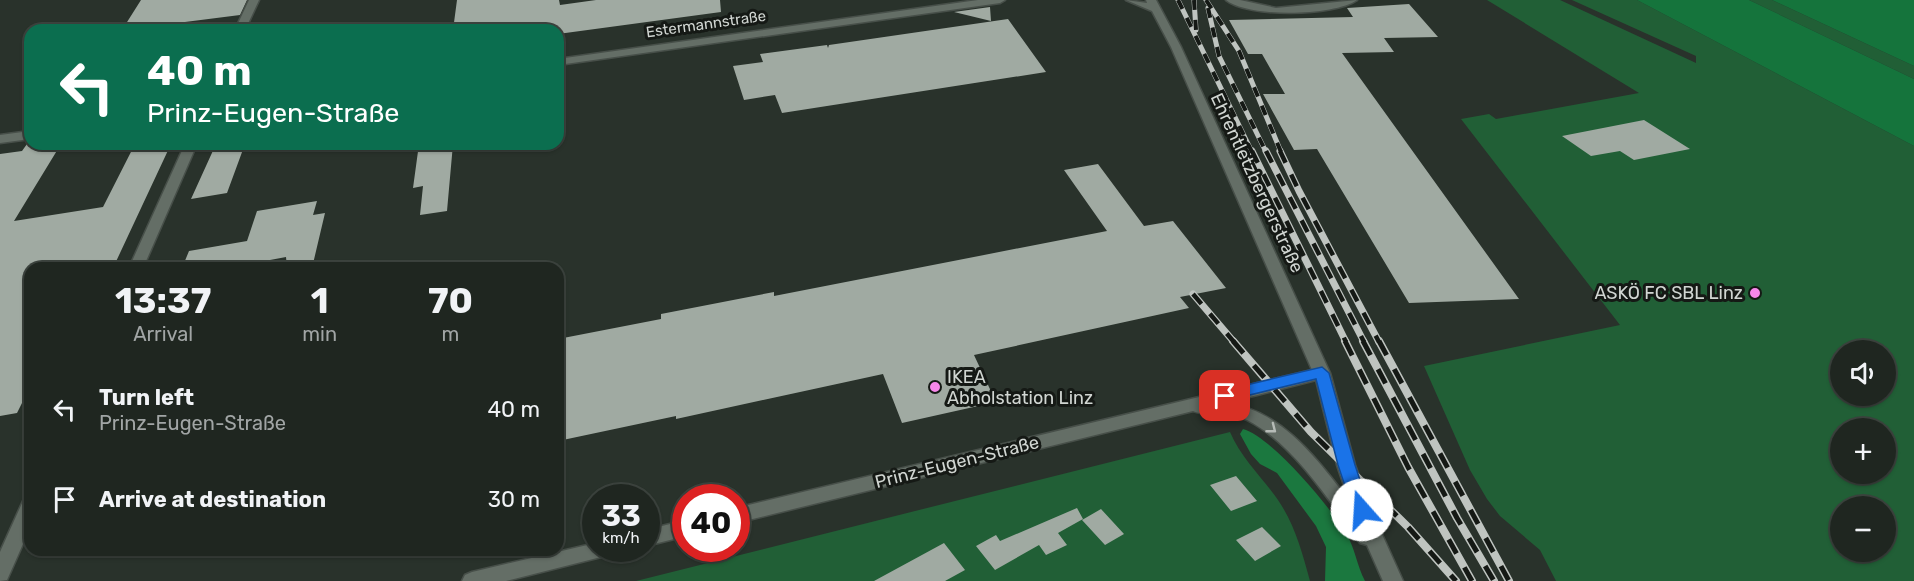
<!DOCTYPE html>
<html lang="en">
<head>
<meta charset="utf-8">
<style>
	body { margin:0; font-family:Rubik,sans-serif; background:#272e29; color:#f1f3f6; height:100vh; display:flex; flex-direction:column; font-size:22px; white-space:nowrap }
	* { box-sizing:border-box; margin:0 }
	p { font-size:20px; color:#a1a5a5 }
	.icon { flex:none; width:33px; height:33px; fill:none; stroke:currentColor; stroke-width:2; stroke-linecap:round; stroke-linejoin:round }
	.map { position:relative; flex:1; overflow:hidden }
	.sheet { position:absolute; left:24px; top:262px; width:540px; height:294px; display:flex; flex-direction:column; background:#1f2620; border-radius:18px; box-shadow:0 2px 4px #0004,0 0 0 2px #3c433e }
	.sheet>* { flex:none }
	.banner { position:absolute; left:24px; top:24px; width:540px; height:126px; border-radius:18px; box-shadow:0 2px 4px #0004,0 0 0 2px #3c433e; background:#0b6e4f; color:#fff; overflow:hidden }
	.controls { position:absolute; left:1830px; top:340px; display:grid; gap:12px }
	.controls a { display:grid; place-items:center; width:66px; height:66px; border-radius:50%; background:#1f2620; box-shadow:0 2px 4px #0004,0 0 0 2px #3c433e; font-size:30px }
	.speed { position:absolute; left:582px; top:484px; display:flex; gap:12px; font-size:30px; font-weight:700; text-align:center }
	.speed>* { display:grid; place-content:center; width:78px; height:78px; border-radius:50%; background:#1f2620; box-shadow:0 2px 4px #0004,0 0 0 2px #3c433e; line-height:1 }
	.speed small { font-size:15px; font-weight:400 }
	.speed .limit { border:9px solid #d22; background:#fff; color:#111 }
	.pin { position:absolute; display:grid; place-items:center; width:51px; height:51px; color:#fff; margin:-26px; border-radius:12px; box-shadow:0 3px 9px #0006 }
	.me { position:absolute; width:66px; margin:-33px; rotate:341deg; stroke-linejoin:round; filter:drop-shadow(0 0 4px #0008) }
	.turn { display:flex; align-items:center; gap:21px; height:126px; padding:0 24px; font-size:27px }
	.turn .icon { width:78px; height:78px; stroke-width:2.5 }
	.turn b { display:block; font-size:42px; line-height:51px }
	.eta { display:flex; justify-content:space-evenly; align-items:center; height:102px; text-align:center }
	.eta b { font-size:36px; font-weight:700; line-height:42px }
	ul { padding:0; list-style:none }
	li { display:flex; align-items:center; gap:18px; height:90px; padding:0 24px }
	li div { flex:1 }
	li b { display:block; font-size:22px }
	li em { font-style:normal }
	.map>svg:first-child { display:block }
</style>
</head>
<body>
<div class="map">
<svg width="1914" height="581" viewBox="0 0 1914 581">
	<rect width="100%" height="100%" fill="#29322b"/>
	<path fill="#215f36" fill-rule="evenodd" d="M1487 0H1560L1696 63V56L1572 0H1637L1914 146V581H1556L1540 550 1500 516 1487 499 1470 470 1424 366 1620 325 1461 119 1489 114 1496 119 1639 93ZM1840 351H1886V396H1840ZM1840 429H1886V474H1840ZM1840 507H1886V552H1840Z
		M1749 0H1772L1914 66V79Z
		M1230 432C1241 458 1262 477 1278 500 1295 525 1302 552 1310 581H636Z"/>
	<path fill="#1b783f" d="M1243 429C1272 437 1330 507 1346 533 1355 548 1357 566 1365 581H1325L1326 547 1316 526 1277 473 1260 464 1251 454 1240 434Z"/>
	<path fill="#15743c" d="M1637 0H1749L1914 79V146Z
		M1772 0H1914V66Z"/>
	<path fill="#a0aaa2" d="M141 0H247L240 15 122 30Z
		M457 0H559L560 5 596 0H720L721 12 558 34V30H453Z
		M1409 4 1438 37 1384 38 1394 52 1342 53 1519 299 1409 303 1317 149 1294 150 1263 94H1285L1262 54H1248L1229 20 1353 17 1347 8Z
		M990 7 991 21 954 12Z
		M1008 19 1046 72 782 113 775 95 744 100 733 66 763 62 760 54 827 45 828 48 829 45Z
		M1644 120 1690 149 1634 160 1620 151 1591 156 1562 136Z
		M27 144H61L14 221 103 207 135 144H171L113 268H30V387L17 413 0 416V154L22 151Z
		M216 144H245L227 193 191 199Z
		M419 144H453L447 211 420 215 423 186 413 188Z
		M1098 164 1144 226 1173 221 1226 288 1180 297 1189 308 974 355 996 402 902 423 883 374 676 419V416L558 441V339L661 319V314L774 292V296L1107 231 1064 170Z
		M317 201 313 215 325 213 312 268H287L286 257 243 265 245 260 182 268 189 251 247 241 257 211Z
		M1236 476 1257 501 1231 511 1210 485Z
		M1077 508 1083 519 1058 533 1067 545 1046 555 1039 545 995 570 976 546 996 535 1000 541Z
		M1101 509 1124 534 1105 545 1082 520Z
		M1262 527 1281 546 1255 561 1236 540Z
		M944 543 965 570 945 581H874Z"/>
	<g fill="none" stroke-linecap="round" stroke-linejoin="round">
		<g stroke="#474f49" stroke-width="3">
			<path id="minor" d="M249 0H259L245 30H235Z
				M978 0H1005L1000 3 558 65V59Z
				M1226 0H1240L1276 8 1357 0C1335 16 1248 18 1226 0Z
				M30 131V139L0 143V135Z
				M185 144H197L143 268H129Z
				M30 499V528L7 580 0 581V552L23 501Z"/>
		</g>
		<g stroke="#474f49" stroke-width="3">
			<path id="tertiary" d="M1126 0 1147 3 1146 0H1156L1181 47 1330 373 1355 465 1371 510 1403 581H1383L1367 545 1360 543C1330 502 1293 443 1247 420 1230 412 1209 418 1193 411L736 523V508L1312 370 1171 47 1152 11ZM1316 380 1337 465 1349 500C1316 458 1281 410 1226 403Z
				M686 520V536L646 546V530Z
				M596 543V549H612L609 555 506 581H462L465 575 472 572Z"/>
		</g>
		<use href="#minor" fill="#646e66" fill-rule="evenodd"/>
		<use href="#tertiary" fill="#646e66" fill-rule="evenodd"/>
		<g stroke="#bfc4c0" stroke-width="5">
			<path id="rail-far2" d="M1178 0 1252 152
				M1194 0 1196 30
				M1206 0 1239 51 1281 152
				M1208 8 1219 56 1266 152"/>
		</g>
		<g stroke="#bfc4c0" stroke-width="7">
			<path id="rail-far1" d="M1252 151 1346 342
				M1266 151 1364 342
				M1280 151 1299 191 1379 342
				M1193 294 1234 342"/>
		</g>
		<g stroke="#bfc4c0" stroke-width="8">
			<path id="rail" d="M1233 341 1311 432 1408 527 1456 581
				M1345 341 1408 467 1472 581
				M1363 341 1457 518 1494 581
				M1379 341 1509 581"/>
		</g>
		<use href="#rail-far2" stroke="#151915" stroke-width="4" stroke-dasharray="10" stroke-linecap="butt"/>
		<use href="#rail-far1" stroke="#151915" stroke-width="4.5" stroke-dasharray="13" stroke-linecap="butt"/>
		<use href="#rail" stroke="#151915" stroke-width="5" stroke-dasharray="16" stroke-linecap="butt"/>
	</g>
	<defs><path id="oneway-chevron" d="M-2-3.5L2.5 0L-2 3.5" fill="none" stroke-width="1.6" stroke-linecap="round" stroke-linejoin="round" transform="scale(1.5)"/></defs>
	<use stroke="#b6bcb7" href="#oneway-chevron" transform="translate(1272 429) rotate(38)"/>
	<path fill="#1a73e8" stroke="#114b97" stroke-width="1.5" d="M1322 367 1329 373 1355 465 1370 510 1368 515 1362 517 1356 515 1353 510 1338 465 1316 379 1225 401 1220 400 1218 396 1220 392 1225 390Z"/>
	<g fill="#f888eb" stroke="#151915" stroke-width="2">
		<circle cx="1755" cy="293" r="6"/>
		<circle cx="935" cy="387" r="6"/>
	</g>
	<g text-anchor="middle" stroke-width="6" stroke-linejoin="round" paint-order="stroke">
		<g font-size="15" fill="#d1d6d2" stroke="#151915">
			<text transform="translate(706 24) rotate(-8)" y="5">Estermannstraße</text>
		</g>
		<g font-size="18" fill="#d1d6d2" stroke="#151915">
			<text transform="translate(1257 183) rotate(65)" y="6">Ehrentletzbergerstraße</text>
			<text transform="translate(957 462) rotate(-14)" y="6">Prinz-Eugen-Straße</text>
		</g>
		<g font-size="18" fill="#d1d6d2" stroke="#151915" text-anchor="end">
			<text x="1743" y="299">ASKÖ FC SBL Linz</text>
			<text x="947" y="383" text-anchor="start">IKEA<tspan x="947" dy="21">Abholstation Linz</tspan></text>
		</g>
	</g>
</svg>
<div class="controls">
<a><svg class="icon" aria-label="sound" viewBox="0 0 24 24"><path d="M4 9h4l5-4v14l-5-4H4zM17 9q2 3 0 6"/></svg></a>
<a>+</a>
<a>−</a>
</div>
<div class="speed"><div>33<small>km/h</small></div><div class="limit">40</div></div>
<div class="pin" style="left:1225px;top:396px;background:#d93025"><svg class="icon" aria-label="arrive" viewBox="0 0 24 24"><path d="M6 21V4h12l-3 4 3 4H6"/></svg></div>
<svg class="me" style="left:1362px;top:510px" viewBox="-20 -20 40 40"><circle r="19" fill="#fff"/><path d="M0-13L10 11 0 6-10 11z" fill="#1a73e8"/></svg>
<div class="banner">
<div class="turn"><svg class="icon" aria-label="left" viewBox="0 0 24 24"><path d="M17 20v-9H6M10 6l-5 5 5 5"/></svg><div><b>40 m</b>Prinz-Eugen-Straße</div></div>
</div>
<section class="sheet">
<div class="eta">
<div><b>13:37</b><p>Arrival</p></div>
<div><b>1</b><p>min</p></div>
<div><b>70</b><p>m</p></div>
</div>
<ul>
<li><svg class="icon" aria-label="left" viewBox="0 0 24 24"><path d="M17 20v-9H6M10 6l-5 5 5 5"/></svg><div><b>Turn left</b><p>Prinz-Eugen-Straße</p></div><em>40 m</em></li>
<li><svg class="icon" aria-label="arrive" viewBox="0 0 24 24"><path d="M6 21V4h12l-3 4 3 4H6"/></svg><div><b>Arrive at destination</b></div><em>30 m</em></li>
</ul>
</section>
</div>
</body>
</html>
